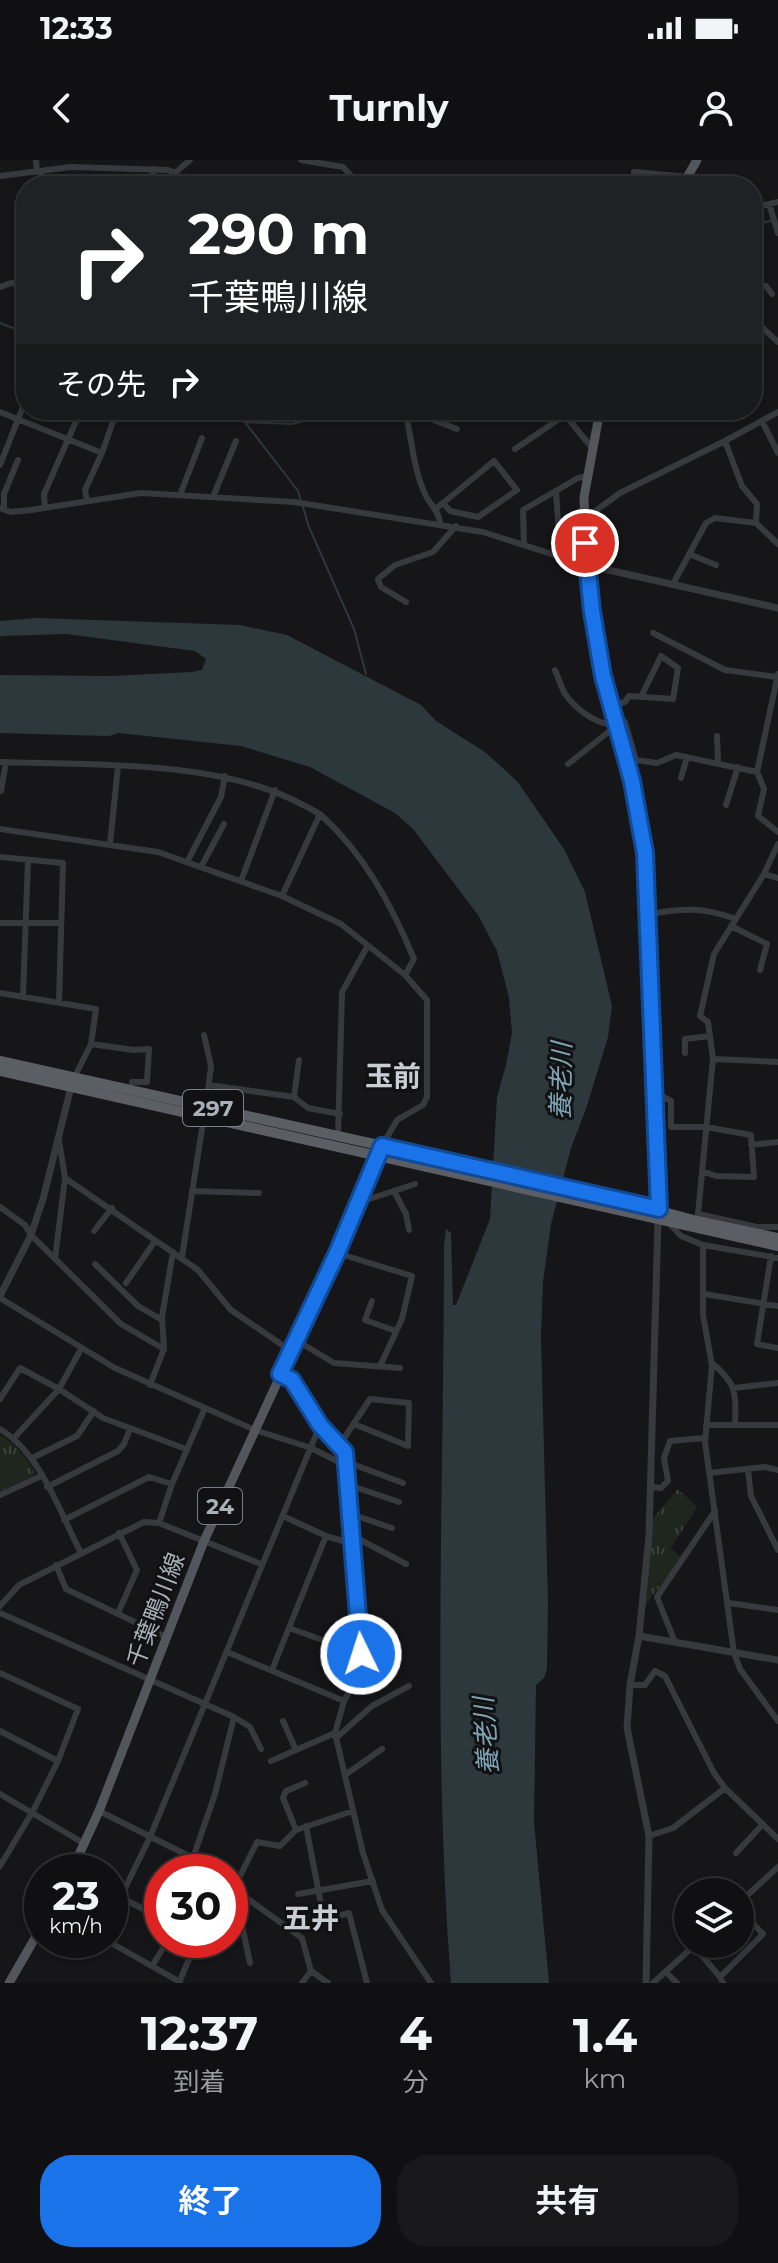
<!DOCTYPE html>
<html lang="ja">
<head>
<meta charset="utf-8">
<style>
	body { margin:0; font-family:Montserrat,"Noto Sans JP",sans-serif; background:#19191b; color:#f1f3f6; height:100vh; display:flex; flex-direction:column; font-size:30px; white-space:nowrap }
	* { box-sizing:border-box; margin:0 }
	p { font-size:26px; color:#9c9d9f }
	.icon { flex:none; width:44px; height:44px; fill:none; stroke:currentColor; stroke-width:2; stroke-linecap:round; stroke-linejoin:round }
	.map { position:relative; height:1823px; overflow:hidden }
	.panel { display:flex; flex-direction:column; background:#101012; flex:1 }
	.panel>* { flex:none }
	.top-card { position:absolute; left:16px; top:16px; width:746px; height:244px; border-radius:32px; box-shadow:0 4px 12px #0003,0 0 0 2px #303032; background:#202124; color:#fff; overflow:hidden }
	.tools { position:absolute; left:674px; top:1718px; display:grid; gap:16px }
	.tools a { display:grid; place-items:center; width:80px; height:80px; border-radius:50%; background:#101012; box-shadow:0 4px 12px #0003,0 0 0 2px #303032; font-size:40px }
	.speed { position:absolute; left:24px; top:1694px; display:flex; gap:16px; font-size:40px; font-weight:700; text-align:center }
	.speed>* { display:grid; place-content:center; width:104px; height:104px; border-radius:50%; background:#101012; box-shadow:0 4px 12px #0003,0 0 0 2px #303032; line-height:1 }
	.speed small { font-size:20px; font-weight:400 }
	.speed .limit { border:12px solid #d22; background:#fff; color:#111 }
	.pin { position:absolute; display:grid; place-items:center; width:68px; height:68px; color:#fff; margin:-34px; border:4px solid #fff; border-radius:50%; box-shadow:0 2px 8px #0007 }
	.me { position:absolute; width:88px; margin:-44px; rotate:356deg; stroke-linejoin:round; filter:drop-shadow(0 0 6px #0008) }
	.turn { display:flex; align-items:center; gap:28px; height:168px; padding:0 40px; font-size:36px }
	.turn .icon { width:104px; height:104px; stroke-width:2.5 }
	.turn b { display:block; font-size:56px; line-height:68px }
	.then { display:flex; align-items:center; height:76px; padding:0 40px; background:#0003; gap:16px; font-size:30px }
	.eta { display:flex; justify-content:space-evenly; align-items:center; height:136px; text-align:center }
	.eta b { font-size:48px; font-weight:700; line-height:56px }
	.cta { display:flex; gap:16px; margin-top:auto; padding:16px 40px }
	.cta a { flex:1; height:92px; border-radius:32px; background:#1a73e8; color:#fff; font-size:32px; font-weight:700; line-height:92px; text-align:center }
	.cta a+a { background:#19191b; color:#f1f3f6 }
	.status { display:flex; justify-content:space-between; align-items:center; height:56px; padding:0 40px; background:#101012; direction:ltr }
	.status svg { height:22px; fill:currentColor }
	header { display:flex; justify-content:space-between; align-items:center; height:104px; padding:0 40px; background:#101012; font-size:36px; font-weight:700 }
	.map>svg:first-child { display:block }
</style>
</head>
<body>
<div class="status"><b>12:33</b><svg viewBox="0 0 49 12"><path d="M0 12V9h3v3zM5 12V6h3v6zM10 12V3h3v9zM15 12V0h3v12zM26 1h20v11H26zM47 4h2v5h-2z"/></svg></div>
<header><svg class="icon" aria-label="back" viewBox="0 0 24 24"><path d="M15 5l-7 7 7 7"/></svg>Turnly<svg class="icon" aria-label="person" viewBox="0 0 24 24"><circle cx="12" cy="8" r="4"/><path d="M4 21q1-7 8-7t8 7"/></svg></header>
<div class="map">
<svg width="778" height="1823" viewBox="0 0 778 1823">
	<defs>
		<pattern id="grass-tufts" width="24" height="20" patternUnits="userSpaceOnUse" patternTransform="scale(2)"><rect width="24" height="20" fill="#1e261e"/><path d="M3 7l-1-3M5 7V3M7 7l1-3M15 17l-1-3M17 17v-4M19 17l1-3" fill="none" stroke="#3c433d"/></pattern>
	</defs>
	<rect width="100%" height="100%" fill="#161618"/>
	<path fill="url(#grass-tufts)" d="M0 1275C15 1285 26 1296 34 1311L33 1316 0 1331Z
		M678 1329 697 1347 671 1388 682 1398 642 1449 650 1362Z"/>
	<path fill="#2c383c" d="M37 458 240 465 287 475 421 545 436 561 485 592 517 621 564 689 585 732 612 846 608 877 586 949 571 988 551 1064 543 1122 541 1176 548 1443 547 1509 544 1518 536 1525 534 1662 549 1823H451C432 1577 444 1331 444 1085L446 1069 451 1073 453 1145H456L490 1059 497 937 506 905 512 873 509 838 497 791 478 755 413 669 395 653 310 607 241 586 118 573 109 576 0 573V515L111 516 192 512 202 510 206 499 195 491 66 474 0 476V461Z"/>
	<g fill="none" stroke-linecap="round" stroke-linejoin="round">
		<path stroke="#2c383c" stroke-width="2" d="M752 64 771 61
			M0 163 26 173
			M216 250 245 262 292 264 348 250
			M245 262 298 331 309 367 354 469 366 514"/>
		<path stroke="#37393d" stroke-width="6" d="M36 0 37 12
			M301 0 343 7 355 20 399 26
			M41 12 44 26
			M634 12 688 17
			M0 16 71 7 168 10 175 13
			M152 26 153 9
			M174 26 175 13 190 0
			M769 44 778 73
			M752 48 778 42
			M752 113 759 125 766 126 772 134
			M0 127 11 123 26 125
			M752 158 778 182
			M405 250C412 278 413 310 426 336 431 346 439 351 440 363
			M561 250 592 288
			M0 252 102 293
			M406 255 431 259 457 269
			M431 259 443 250
			M762 261 778 293
			M725 281 742 326 757 344 756 363 778 384
			M515 289 565 255
			M0 305 26 239
			M556 331 559 375
			M180 335 202 278
			M213 337 236 281
			M87 341 85 330 102 293 117 250
			M0 348 11 352 31 350 141 333 294 342 483 372 586 405
			M45 348 44 334 81 250
			M4 349V334L18 300
			M435 349 443 343 494 301 517 330 478 357 450 351 443 343
			M583 360 620 333 725 281 778 252
			M524 384 523 350 578 318 587 316
			M689 394 716 405
			M673 424 706 363 715 358 756 363
			M406 442 381 427 378 419 395 405 433 392 456 366
			M653 473 725 510 777 517
			M555 510C558 517 561 527 565 534 578 552 604 571 625 562L636 600 657 603 676 595 757 612
			M778 514 757 612 764 629 758 656 778 672
			M610 546 625 542 629 536 673 539 678 508 661 496 641 537
			M717 576 718 602
			M0 602C91 605 220 600 301 644 307 647 316 651 322 656 365 695 392 746 414 799L405 815
			M568 604 616 566
			M681 618 687 597
			M1 631 6 602
			M726 645 738 607
			M0 669 158 692 282 736 341 764 405 815 427 840V937L423 945 397 960 382 986
			M110 684 118 606
			M0 697 63 703 59 842
			M187 702 221 637 225 616
			M201 707 224 664
			M764 714 778 718
			M241 721 275 630
			M282 736 320 654
			M649 754C684 748 702 747 736 759
			M0 763H60
			M731 766 767 784 760 810
			M0 833 96 849 91 884 74 918
			M23 836 28 700
			M204 875 211 906 206 946
			M91 884 134 890 149 889 147 922H132
			M685 893V879L710 876
			M713 899 778 902
			M209 925 294 937 308 948 340 954
			M654 932 671 941V967H706L751 975 754 1017 716 1016 702 1011
			M294 937 299 900
			M338 976 342 832 367 787
			M751 985 778 982
			M65 1018 198 1110 231 1150 291 1191
			M192 1031 259 1033
			M394 1031 406 1054 409 1070
			M357 1043 415 1024
			M0 1047 25 1065 31 1075 121 1164 164 1189
			M698 1054 757 1067H778
			M668 1062 681 1076 703 1085 778 1098
			M697 1064 713 899 708 862 700 856 714 794 764 714 778 684
			M94 1071 112 1048
			M703 1085V1155L712 1205 705 1282 734 1493 740 1509 778 1561
			M337 1093 412 1116 402 1159 380 1206
			M771 1096 757 1184 778 1188
			M182 1097 204 956
			M55 1099 65 1018 59 980
			M95 1104 138 1146 162 1160
			M126 1123 155 1081
			M704 1134 778 1146
			M0 1138 115 1208 255 1270 311 1288 347 1306
			M372 1141 365 1160 396 1171
			M296 1180 334 1203 400 1208
			M711 1202C737 1224 736 1232 735 1265
			M280 1214 292 1220 320 1265 345 1292 361 1494 355 1521 344 1541 335 1573 363 1693 382 1750 431 1823
			M150 1225 164 1189 162 1157 173 1092
			M734 1228 778 1223
			M0 1239 20 1208 59 1229 103 1258 186 1289
			M706 1265H778
			M0 1269C42 1295 59 1351 81 1393
			M14 1278 59 1229 81 1189
			M339 1286 370 1239 409 1243 408 1286 354 1264
			M32 1298 77 1276 94 1251
			M347 1302 403 1323
			M748 1310 751 1336 778 1390
			M709 1313 765 1307 778 1310
			M349 1325 399 1342
			M47 1327 118 1291 124 1284 130 1269
			M651 1327 661 1328 668 1321 664 1298 670 1281 705 1278
			M0 1335 41 1316
			M351 1354 392 1368
			M283 1356 326 1376 353 1384
			M64 1360 149 1317 172 1324
			M159 1363 172 1324 205 1248
			M353 1376 406 1404
			M56 1405 66 1429 166 1477
			M729 1443 778 1450
			M0 1446 19 1425 144 1362 159 1363 261 1404
			M0 1453 234 1557 250 1567 261 1589
			M118 1453 137 1410 119 1373
			M289 1468 361 1494
			M675 1482 657 1437 715 1351
			M227 1492 344 1541
			M272 1510 326 1376
			M0 1513 78 1549 58 1601 33 1651 0 1706
			M630 1525H645L655 1511 665 1516 714 1613 725 1628 778 1679
			M283 1561 296 1590
			M0 1571 58 1601
			M336 1578 372 1546 409 1526
			M271 1601 335 1573
			M345 1615 382 1589
			M0 1634 85 1684
			M99 1651 193 1698 209 1712
			M306 1666 324 1760 349 1753 367 1823
			M296 1670 283 1638 286 1631 305 1623
			M649 1676 673 1668 725 1628
			M736 1693 763 1664
			M193 1698 215 1634 234 1557
			M230 1726 302 1778 311 1811 328 1823
			M298 1734 373 1721
			M120 1737 162 1759
			M740 1742 778 1707
			M110 1759 150 1677 320 1265
			M106 1780 180 1822
			M694 1786 720 1817 723 1823
			M250 1803 234 1728 257 1682 280 1686 296 1670 353 1651
			M152 1806 168 1780
			M666 1812 677 1823
			M720 1817 763 1774 740 1750
			M179 1823 197 1780
			M302 1823 311 1811
			M653 1823 696 1784"/>
		<path stroke="#37393d" stroke-width="7" d="M586 405 778 448
			M0 1136 31 1075 43 1039 72 923
			M639 1476 778 1500
			M646 1823 649 1676 627 1568 630 1525 639 1476 649 1376 658 1060"/>
		<path stroke="#53565c" stroke-width="9" d="M682 26 697 0
			M600 250 584 337 586 405 603 516 632 621 645 693 649 754V835L653 885 658 1058
			M71 1712 99 1651 204 1381 337 1093 362 1027 381 989
			M9 1823 42 1766"/>
		<path stroke="#5b5f65" stroke-width="10" d="M0 901 586 1031 697 1061 778 1078
			M0 911 778 1086"/>
	</g>
	<g fill="none" stroke-linecap="round" stroke-linejoin="round">
		<g stroke="#114b97" stroke-width="20">
			<path id="route" d="M361 1494 345 1292 320 1265 292 1220 280 1214 337 1093 382 986 659 1049 645 693 632 621 603 516 592 451 585 383"/>
		</g>
		<use href="#route" stroke="#1a73e8" stroke-width="14"/>
	</g>
	<g text-anchor="middle" stroke-width="6" stroke-linejoin="round" paint-order="stroke">
		<g fill="#111113" stroke="#7b8086" stroke-width="2">
			<rect x="183" y="930" width="60" height="36" rx="6"/>
			<rect x="198" y="1328" width="44" height="36" rx="6"/>
		</g>
		<g font-size="22" font-weight="bold" fill="#a8b0b8">
			<text x="213" y="956">297</text>
			<text x="220" y="1354">24</text>
		</g>
		<g font-size="24" fill="#a8b0b8" stroke="#111113">
			<text transform="translate(156 1450) rotate(-69)" y="8">千葉鴨川線</text>
		</g>
		<g font-size="26" font-style="italic" fill="#7ea4b4" stroke="#111113">
			<text transform="translate(561 921) rotate(-89)" y="9">養老川</text>
			<text transform="translate(486 1576) rotate(-94)" y="9">養老川</text>
		</g>
		<g font-size="28" font-weight="bold" fill="#c9ced4" stroke="#111113">
			<text x="393" y="926">玉前</text>
			<text x="311" y="1768">五井</text>
		</g>
	</g>
</svg>
<div class="tools">
<a><svg class="icon" aria-label="layers" viewBox="0 0 24 24"><path d="M12 4l9 5-9 5-9-5zM3 14l9 5 9-5"/></svg></a>
</div>
<div class="speed"><div>23<small>km/h</small></div><div class="limit">30</div></div>
<div class="pin" style="left:585px;top:383px;background:#d93025"><svg class="icon" aria-label="arrive" viewBox="0 0 24 24"><path d="M6 21V4h12l-3 4 3 4H6"/></svg></div>
<svg class="me" style="left:361px;top:1494px" viewBox="-20 -20 40 40"><circle r="17" fill="#1a73e8" stroke="#fff" stroke-width="3"/><path d="M0-11L8 9 0 5-8 9z" fill="#fff"/></svg>
<div class="top-card">
<div class="turn"><svg class="icon" aria-label="right" viewBox="0 0 24 24"><path d="M7 20v-9h11M14 6l5 5-5 5"/></svg><div><b>290 m</b>千葉鴨川線</div></div>
<div class="then">その先<svg class="icon" aria-label="right" viewBox="0 0 24 24"><path d="M7 20v-9h11M14 6l5 5-5 5"/></svg></div>
</div>
</div>
<section class="panel">
<div class="eta">
<div><b>12:37</b><p>到着</p></div>
<div><b>4</b><p>分</p></div>
<div><b>1.4</b><p>km</p></div>
</div>
<div class="cta"><a>終了</a><a>共有</a></div>
</section>
</body>
</html>
